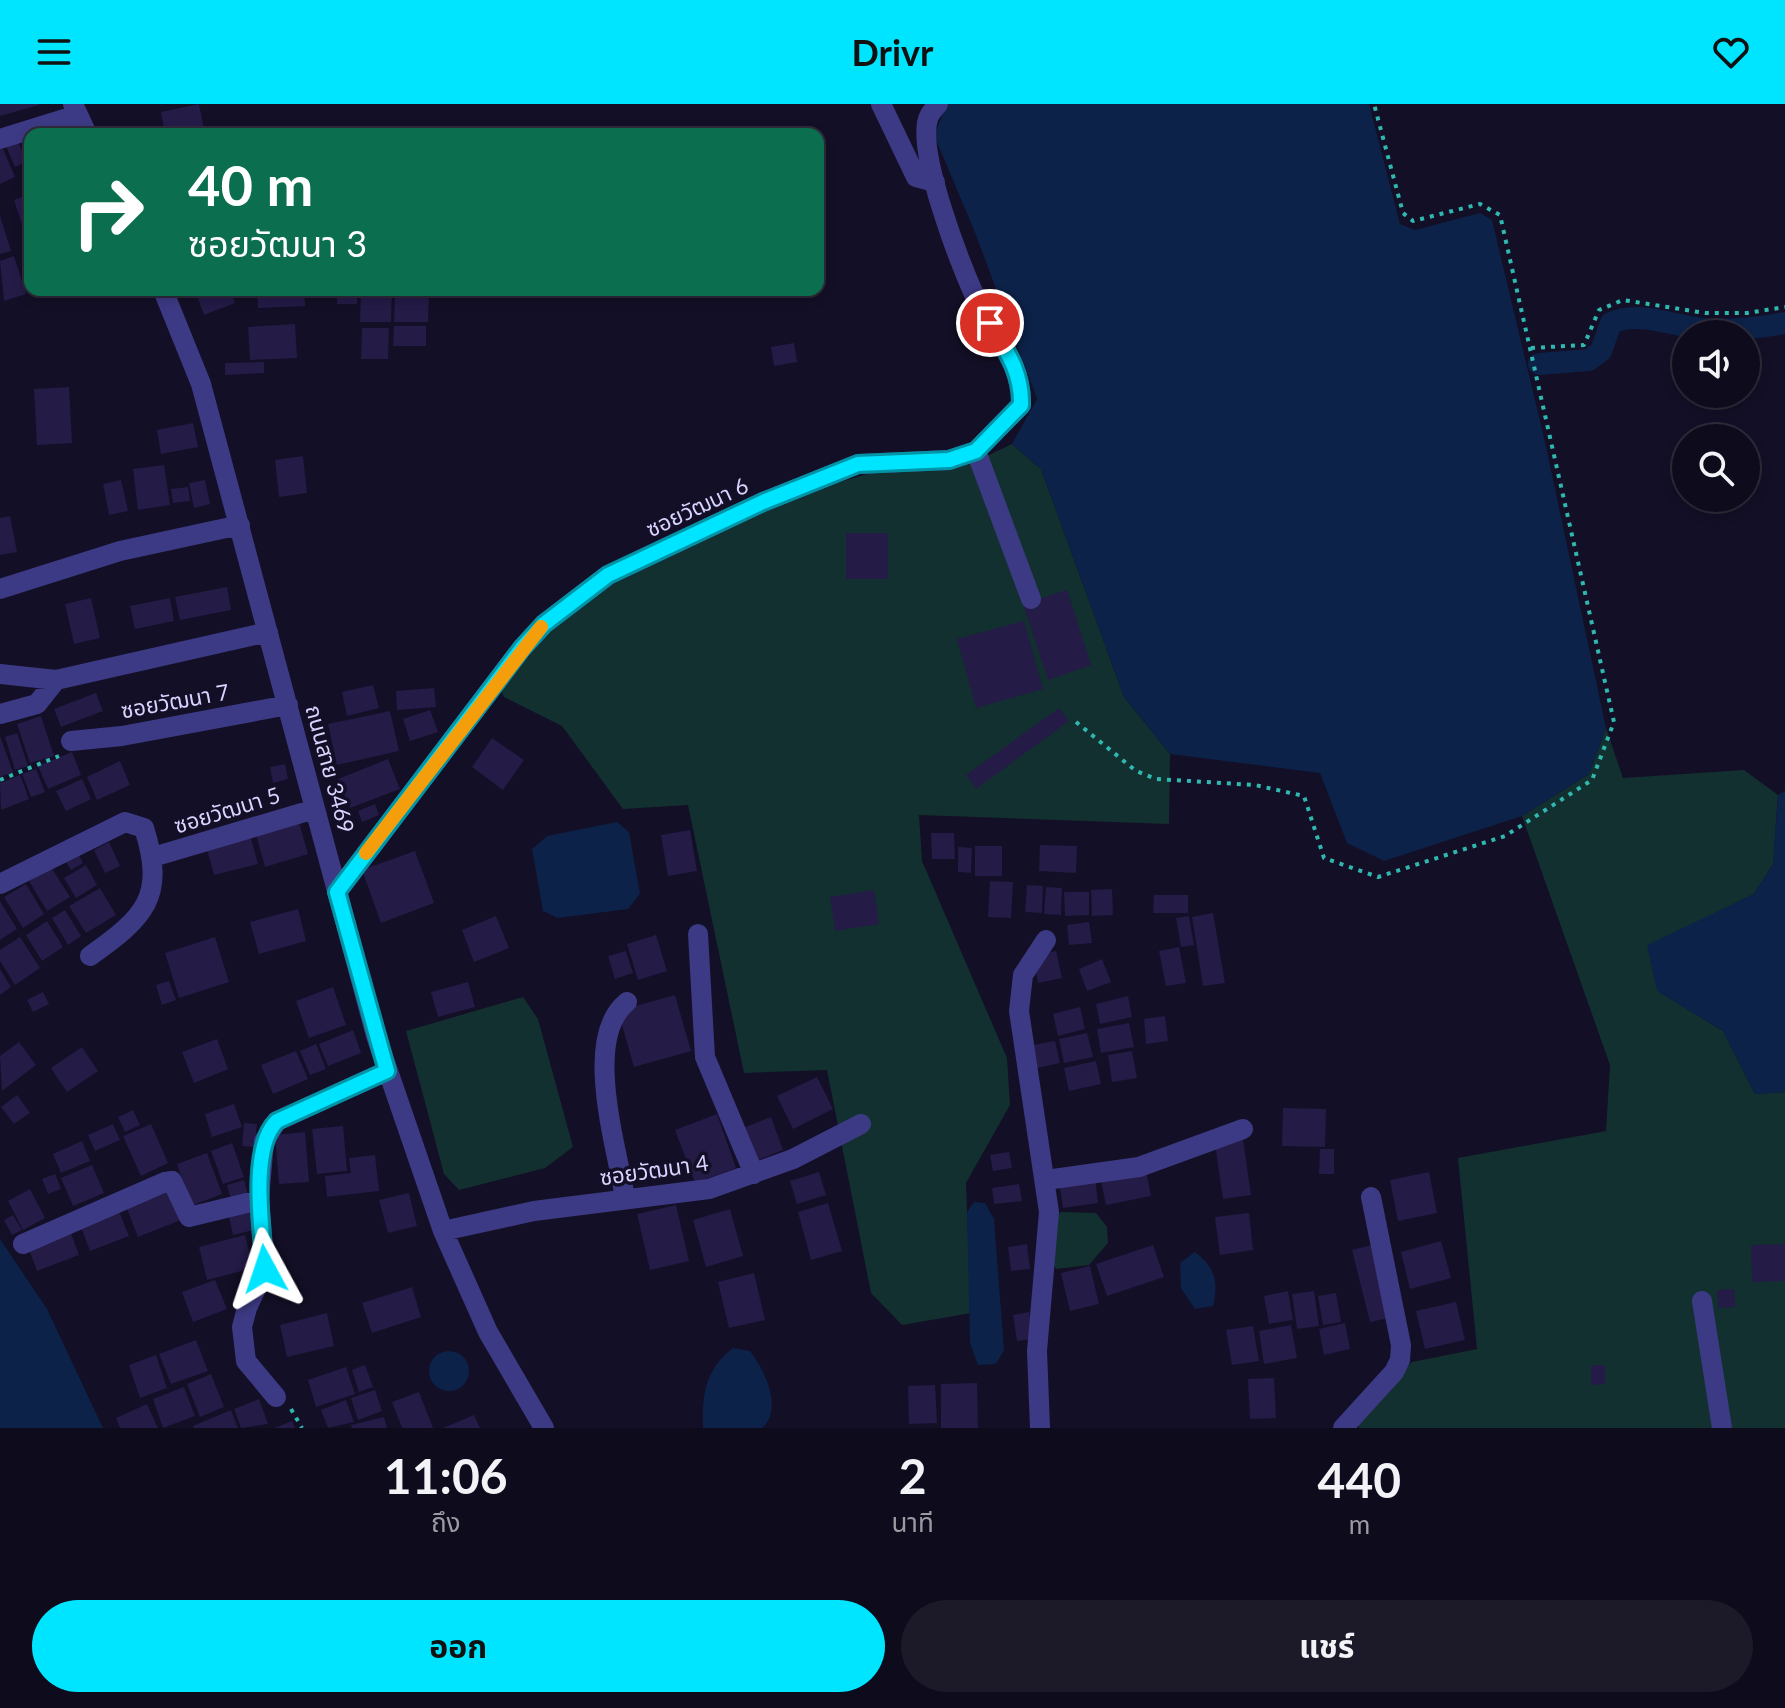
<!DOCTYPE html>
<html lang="th">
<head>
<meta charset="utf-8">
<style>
	body { margin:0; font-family:Lato,"Noto Sans Thai",sans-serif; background:#1c1929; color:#f1f3f6; height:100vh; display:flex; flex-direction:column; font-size:30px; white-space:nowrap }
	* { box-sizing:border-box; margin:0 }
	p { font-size:26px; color:#9b9ba3 }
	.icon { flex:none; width:44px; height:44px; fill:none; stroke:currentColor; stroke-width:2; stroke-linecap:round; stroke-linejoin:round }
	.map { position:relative; height:1324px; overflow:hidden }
	.drawer { display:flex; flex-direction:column; background:#0e0b1c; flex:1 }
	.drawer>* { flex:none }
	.top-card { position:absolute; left:24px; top:24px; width:800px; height:168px; border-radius:16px; box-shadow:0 4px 12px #0003,0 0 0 2px #2e2b3b; background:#0b6e4f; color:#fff; overflow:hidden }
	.controls { position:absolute; left:1672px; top:216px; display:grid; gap:16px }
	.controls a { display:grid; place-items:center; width:88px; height:88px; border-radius:50%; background:#0e0b1c; box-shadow:0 4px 12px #0003,0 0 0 2px #2e2b3b; font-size:40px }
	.pin { position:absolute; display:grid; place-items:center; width:68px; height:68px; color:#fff; margin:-34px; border:4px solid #fff; border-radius:50%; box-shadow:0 2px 8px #0007 }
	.me { position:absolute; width:88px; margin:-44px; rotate:355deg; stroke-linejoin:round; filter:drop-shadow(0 0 6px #0008) }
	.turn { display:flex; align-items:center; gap:28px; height:168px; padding:0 32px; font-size:36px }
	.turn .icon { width:104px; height:104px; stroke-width:2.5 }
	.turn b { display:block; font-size:56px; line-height:68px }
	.eta { display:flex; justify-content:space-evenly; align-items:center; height:136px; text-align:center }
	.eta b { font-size:48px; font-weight:700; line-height:56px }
	.primary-button { display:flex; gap:16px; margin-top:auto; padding:16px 32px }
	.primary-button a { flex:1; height:92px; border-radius:48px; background:#00e5ff; color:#111; font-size:32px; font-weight:700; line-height:92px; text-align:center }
	.primary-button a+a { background:#1c1929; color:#f1f3f6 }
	header { display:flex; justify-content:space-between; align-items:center; height:104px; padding:0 32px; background:#00e5ff; color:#111; font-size:36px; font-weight:700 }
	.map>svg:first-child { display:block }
</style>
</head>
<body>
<header><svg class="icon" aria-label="menu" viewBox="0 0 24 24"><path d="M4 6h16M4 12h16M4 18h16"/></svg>Drivr<svg class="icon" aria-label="heart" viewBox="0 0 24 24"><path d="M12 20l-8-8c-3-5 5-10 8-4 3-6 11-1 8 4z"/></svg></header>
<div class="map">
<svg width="1785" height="1324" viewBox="0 0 1785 1324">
	<rect width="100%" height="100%" fill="#130f26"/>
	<path fill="#12302f" d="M1012 340 1041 365 1124 593 1170 650 1169 720 919 711 922 757 1007 954 1010 1001 966 1079 971 1209 902 1221 871 1189 827 966 744 969 688 701 623 705 562 622 504 593 499 581 547 527 620 473 773 398 877 367 970 360Z
		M1606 624 1623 674 1744 666 1778 691 1773 760 1754 790 1648 842 1658 887 1723 927 1755 990 1785 988V1324H1359L1358 1319 1412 1258 1477 1245 1458 1054 1606 1027 1610 961 1522 712 1589 670Z
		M523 893 538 915 573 1043 545 1064 459 1086 444 1070 406 927Z
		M1061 1108 1096 1109 1107 1123 1108 1139 1089 1161 1056 1165 1051 1156 1054 1114Z"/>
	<path fill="#0c2248" d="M947 0H1369L1400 120 1415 126 1480 109 1492 116 1545 338 1606 624 1589 670 1522 712 1384 757 1347 739 1320 669 1170 650 1124 593 1041 365 1012 340 1037 295 976 131 934 31Z
		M1785 687V988L1755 990 1723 927 1657 887 1647 841 1754 790 1773 760 1778 691Z
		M617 718 629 728 640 790 628 805 558 814 543 807 532 745 547 732Z
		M974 1098 985 1099 994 1115 1004 1246 996 1260 978 1261 970 1239 967 1108Z
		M0 1135 47 1205 103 1324H0Z
		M1195 1148C1215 1163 1219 1178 1213 1202L1195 1205 1181 1184 1180 1159Z
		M733 1244 750 1247C764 1265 784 1305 762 1324H703C702 1290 705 1266 733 1244Z
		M429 1267a20 20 0 1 1 40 0a20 20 0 1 1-40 0Z"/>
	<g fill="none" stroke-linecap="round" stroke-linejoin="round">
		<path stroke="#0c2248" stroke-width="22" d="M1539 260 1589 256 1601 247 1611 219C1639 206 1674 222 1703 225 1731 227 1758 224 1785 219"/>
	</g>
	<path fill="#241b47" d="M0 0H39V1L0 12Z
		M199 0 205 30H165L161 8Z
		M20 30H30V50L27 51Z
		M17 35 27 58 15 63 5 40Z
		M0 38 15 73 0 80Z
		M30 90V124L24 127 14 96Z
		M0 112 11 147 0 150Z
		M14 152 26 190 4 197 0 157Z
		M195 186H230L235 199 204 211Z
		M257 186H304L305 202 258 204Z
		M337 186H357V200H337Z
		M361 186H392L391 218H360Z
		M395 186H429L428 218H394Z
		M295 220 297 254 250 256 248 223Z
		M394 222H426V242H393Z
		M362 224H389L388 255H361Z
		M794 239 797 258 774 262 771 243Z
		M264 258V269L225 271V259Z
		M69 283 72 339 37 341 34 285Z
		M193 319 198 343 161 350 157 326Z
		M303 352 307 389 279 393 275 356Z
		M164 361 170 401 138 406 133 365Z
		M121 376 128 407 109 411 103 380Z
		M205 376 210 400 194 404 189 379Z
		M188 383 190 397 173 399 171 385Z
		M10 412 17 448 0 451V414Z
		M846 429H888V475H846Z
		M227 483 231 506 180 516 175 493Z
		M1067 486 1091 561 1048 576 1023 500Z
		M91 494 100 534 74 540 65 500Z
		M170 494 174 517 135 525 130 502Z
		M1024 517 1043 585 976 604 957 535Z
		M373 581 379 604 347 612 342 588Z
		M434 584 436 603 397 606 396 587Z
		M96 589 103 607 61 623 54 605Z
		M1059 604 1069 617 976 685 966 671Z
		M430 606 438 628 410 637 403 615Z
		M390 607 399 647 337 661 328 620Z
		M41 612 54 652 30 659 17 620Z
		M17 629 28 662 15 666 5 633Z
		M0 632 13 668 0 673Z
		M492 634 524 656 503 686 472 663Z
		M72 648 81 671 48 685 38 662Z
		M388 655 400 685 350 704 338 675Z
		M120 657 130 681 97 696 87 673Z
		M285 660 288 675 273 679 270 663Z
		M36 665 45 688 31 693 22 670Z
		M20 671 29 695 1 706 0 679Z
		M82 675 91 695 66 707 56 687Z
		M375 700 379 711 362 718 358 707Z
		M298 715 308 750 265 763 255 727Z
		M690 726 697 767 668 772 661 731Z
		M249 727 258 760 214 771 205 738Z
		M931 729H954L955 755H932Z
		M109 738 120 762 105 769 94 746Z
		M1040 741 1077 742 1076 769 1039 767Z
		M975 742H1002V772H975Z
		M958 743 972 744 971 769 958 768Z
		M415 747 434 799 381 819 362 766Z
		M78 749 83 759 71 766 65 756Z
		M86 761 97 781 76 794 64 774Z
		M51 763 70 793 47 807 29 777Z
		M990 777 1013 778 1011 814 988 813Z
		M26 780 44 810 23 824 4 793Z
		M1027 781 1043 782 1042 809 1025 808Z
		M1046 783 1062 784 1061 811 1044 810Z
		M100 784 116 811 86 829 69 802Z
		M1112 785 1113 811 1092 812 1091 786Z
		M874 786 879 820 835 827 830 793Z
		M1064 788H1089V811L1065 812Z
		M1154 791H1188V809H1153Z
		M0 797 17 825 0 836Z
		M298 805 306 837 259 850 250 818Z
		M65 806 81 832 68 841 52 814Z
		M1213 809 1225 879 1203 882 1192 813Z
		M496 812 509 844 474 858 462 826Z
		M1189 812 1194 841 1181 843 1176 814Z
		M47 817 63 843 42 857 26 831Z
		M1089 818 1092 839 1069 841 1067 821Z
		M656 831 667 867 638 876 627 840Z
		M20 833 40 864 15 881 0 857V846Z
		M215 833 229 878 179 894 165 849Z
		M1179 843 1186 879 1166 882 1159 847Z
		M626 847 633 869 615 875 608 852Z
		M1056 847 1062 874 1038 879 1033 852Z
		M1102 855 1111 878 1087 887 1079 865Z
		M0 865 11 883 0 891Z
		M169 877 176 896 162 901 156 881Z
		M468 878 475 903 438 913 431 888Z
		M333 883 346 921 309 934 296 897Z
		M43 888 49 900 33 908 27 896Z
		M675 891 691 947 634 963 618 907Z
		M1128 892 1132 913 1100 920 1096 900Z
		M1080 903 1085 925 1058 932 1053 910Z
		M1165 912 1168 937 1146 940 1144 915Z
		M1129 919 1134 943 1101 949 1097 925Z
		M353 926 361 949 328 962 319 940Z
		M1087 929 1093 953 1064 959 1059 935Z
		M217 935 228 965 194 979 182 948Z
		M1055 937 1060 959 1037 964 1033 941Z
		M19 938 36 961 2 987 0 952Z
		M316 940 326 965 310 971 300 947Z
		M82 943 98 967 67 988 51 964Z
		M296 947 308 975 273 990 261 961Z
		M1132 947 1137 974 1112 978 1108 951Z
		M1096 957 1101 980 1069 987 1064 964Z
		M817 973 833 1005 793 1025 777 992Z
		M17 991 30 1009 14 1020 1 1003Z
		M234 1000 242 1023 212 1033 205 1010Z
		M1283 1004 1326 1005 1325 1043 1282 1042Z
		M133 1006 140 1021 125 1028 118 1013Z
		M717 1010 736 1064 695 1079 675 1026Z
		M771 1013 783 1046 753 1058 741 1025Z
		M244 1019 257 1020 254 1043 242 1042Z
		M113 1020 120 1036 95 1047 88 1031Z
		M151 1020 168 1059 141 1072 123 1032Z
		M343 1022 347 1067 317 1070 312 1025Z
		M305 1028 309 1078 279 1080 275 1031Z
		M1243 1035 1251 1091 1223 1095 1215 1040Z
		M82 1037 90 1057 61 1069 53 1050Z
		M232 1039 244 1073 223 1080 211 1047Z
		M1320 1045H1334V1070H1319Z
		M1009 1048 1012 1064 993 1067 990 1051Z
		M207 1049 222 1090 191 1102 177 1060Z
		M375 1051 379 1087 327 1093 325 1072 351 1069 349 1054Z
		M92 1061 104 1089 73 1102 61 1074Z
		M1145 1062 1151 1092 1106 1101 1100 1072Z
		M819 1068 826 1091 797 1100 790 1077Z
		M1429 1068 1437 1109 1398 1117 1390 1076Z
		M55 1070 61 1085 48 1090 42 1075Z
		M1095 1072 1098 1099 1063 1104 1059 1077Z
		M244 1076 248 1091 231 1096 227 1081Z
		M168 1080 181 1116 138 1133 124 1097Z
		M1019 1080 1022 1097 994 1100 992 1084Z
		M30 1085 45 1114 23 1126 8 1097Z
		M409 1089 417 1122 388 1129 379 1096Z
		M828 1099 842 1147 811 1156 798 1108Z
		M116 1100 129 1132 90 1147 78 1115Z
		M676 1101 689 1157 650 1166 637 1110Z
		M249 1104 254 1126 233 1131 228 1109Z
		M730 1105 743 1152 706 1163 693 1116Z
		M1249 1109 1253 1146 1220 1151 1215 1113Z
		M13 1111 22 1126 12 1131 4 1116Z
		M69 1124 79 1151 37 1167 27 1140Z
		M245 1131 253 1164 207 1176 199 1143Z
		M1441 1137 1451 1174 1410 1185 1401 1148Z
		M1027 1140 1030 1165 1011 1167 1008 1143Z
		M1785 1140V1177L1752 1178 1751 1141Z
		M1153 1141 1164 1173 1107 1192 1096 1160Z
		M1372 1141 1389 1214 1370 1218 1352 1146Z
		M1090 1162 1099 1200 1070 1207 1061 1169Z
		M754 1169 765 1216 729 1224 718 1178Z
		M215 1176 227 1205 193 1218 182 1188Z
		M412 1183 421 1213 372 1229 362 1199Z
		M1734 1185 1735 1203 1718 1204 1717 1186Z
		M1288 1187 1293 1216 1269 1220 1264 1192Z
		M1314 1187 1319 1222 1297 1225 1292 1190Z
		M1336 1189 1341 1218 1323 1221 1318 1192Z
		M1456 1198 1465 1236 1425 1245 1416 1207Z
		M1029 1208 1033 1235 1017 1237 1013 1211Z
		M327 1209 334 1242 287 1253 280 1221Z
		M1345 1219 1350 1245 1324 1251 1319 1225Z
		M1291 1221 1297 1254 1264 1260 1259 1227Z
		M1253 1222 1259 1257 1232 1261 1226 1226Z
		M196 1236 208 1267 171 1280 159 1250Z
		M156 1251 167 1284 140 1294 129 1261Z
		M365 1261 373 1283 359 1288 352 1266Z
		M1591 1261H1605V1280L1591 1281Z
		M346 1263 355 1290 316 1303 308 1276Z
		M211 1270 224 1303 200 1313 187 1280Z
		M1274 1274 1276 1314 1250 1315 1248 1275Z
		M977 1279 978 1324H941V1280Z
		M935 1281 937 1319 909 1320 908 1282Z
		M184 1283 195 1312 163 1324 153 1295Z
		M375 1286 382 1307 358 1316 351 1294Z
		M419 1288 433 1324H402L392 1298Z
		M259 1295 268 1320 241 1324 234 1305Z
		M346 1296 354 1318 328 1324 321 1306Z
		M147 1300 158 1324H120L116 1314Z
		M231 1306 238 1324H194L193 1322Z
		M474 1311 480 1324H443Z
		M384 1313 387 1324H352L351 1321Z
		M292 1317 295 1324H274Z"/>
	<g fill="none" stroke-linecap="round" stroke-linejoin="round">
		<path stroke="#2fb8b0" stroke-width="4" stroke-dasharray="4 6" stroke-linecap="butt" d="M1531 244 1584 241 1599 206 1623 196 1705 209H1747L1785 203
			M1076 618 1136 667 1156 675 1255 681 1304 692 1324 754 1378 773 1505 732 1592 676 1614 618 1500 111 1480 100 1413 117 1403 109 1374 0
			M0 676 59 652
			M291 1305 302 1324"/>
		<path stroke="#3d3a85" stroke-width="20" d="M73 0 87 30
			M881 0 916 73 935 78
			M0 35 77 11
			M163 186 201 280 376 932 443 1127 488 1228 544 1324
			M976 347 1031 495
			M0 485 120 447 240 421
			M0 570 56 576 268 528
			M0 610 37 600 56 576
			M71 637 122 632 288 601
			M153 753 315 705
			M0 780 125 718 144 724C166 793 145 813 90 852
			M337 788 522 544 544 520 608 471 763 398 858 360 949 356 976 347 1021 301C1022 258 994 234 977 197 961 162 917 50 928 15 929 10 935 4 938 0
			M698 830 705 953 754 1070
			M1046 1076 1139 1063 1243 1025
			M625 1094C617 1043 582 934 627 898
			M443 1127 534 1107 709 1085 793 1055 861 1020
			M23 1140 165 1078 172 1077 189 1113 259 1096
			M1702 1197 1722 1324
			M276 1293 246 1257 242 1223 247 1204 265 1165 259 1096 264 1037 277 1017 387 967
			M1040 1324 1037 1247 1049 1108 1019 907 1023 871 1046 836
			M1343 1324 1394 1268 1400 1256 1401 1241 1371 1093"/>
	</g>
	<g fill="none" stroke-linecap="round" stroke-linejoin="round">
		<g stroke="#0095a6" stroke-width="20">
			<path id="route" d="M265 1165C262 1127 249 1044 277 1017L387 967 337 788 522 544 544 520 608 471 763 398 858 360 949 356 976 347 1021 301C1022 268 1006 246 990 219"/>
		</g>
		<use href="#route" stroke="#00e5ff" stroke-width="14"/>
		<path stroke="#f59e0b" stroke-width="14" d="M366 749 541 523"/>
	</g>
	<g text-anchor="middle" stroke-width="7" stroke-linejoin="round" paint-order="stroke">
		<g font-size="22" fill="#d9d4ff" stroke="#130f26">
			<text transform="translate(697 403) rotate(-25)" y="8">ซอยวัฒนา 6</text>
			<text transform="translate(175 597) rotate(-10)" y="8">ซอยวัฒนา 7</text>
			<text transform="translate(330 665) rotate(75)" y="8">ถนนสาย 3469</text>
			<text transform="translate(227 706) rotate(-17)" y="8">ซอยวัฒนา 5</text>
			<text transform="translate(654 1066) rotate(-8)" y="8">ซอยวัฒนา 4</text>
		</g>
	</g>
</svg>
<div class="controls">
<a><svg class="icon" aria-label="sound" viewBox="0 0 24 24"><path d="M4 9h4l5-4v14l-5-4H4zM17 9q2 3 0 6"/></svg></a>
<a><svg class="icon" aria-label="search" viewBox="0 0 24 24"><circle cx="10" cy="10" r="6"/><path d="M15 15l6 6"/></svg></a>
</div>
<div class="pin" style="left:990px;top:219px;background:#d93025"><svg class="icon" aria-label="arrive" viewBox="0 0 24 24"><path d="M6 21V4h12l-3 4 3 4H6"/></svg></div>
<svg class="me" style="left:265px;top:1165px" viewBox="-20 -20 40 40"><path d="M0-17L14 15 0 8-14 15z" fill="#00e5ff" stroke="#fff" stroke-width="4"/></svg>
<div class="top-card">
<div class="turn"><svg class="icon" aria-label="right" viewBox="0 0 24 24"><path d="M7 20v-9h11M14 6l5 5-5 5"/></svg><div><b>40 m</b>ซอยวัฒนา 3</div></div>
</div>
</div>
<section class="drawer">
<div class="eta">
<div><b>11:06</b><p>ถึง</p></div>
<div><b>2</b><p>นาที</p></div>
<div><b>440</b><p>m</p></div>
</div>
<div class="primary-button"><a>ออก</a><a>แชร์</a></div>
</section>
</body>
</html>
